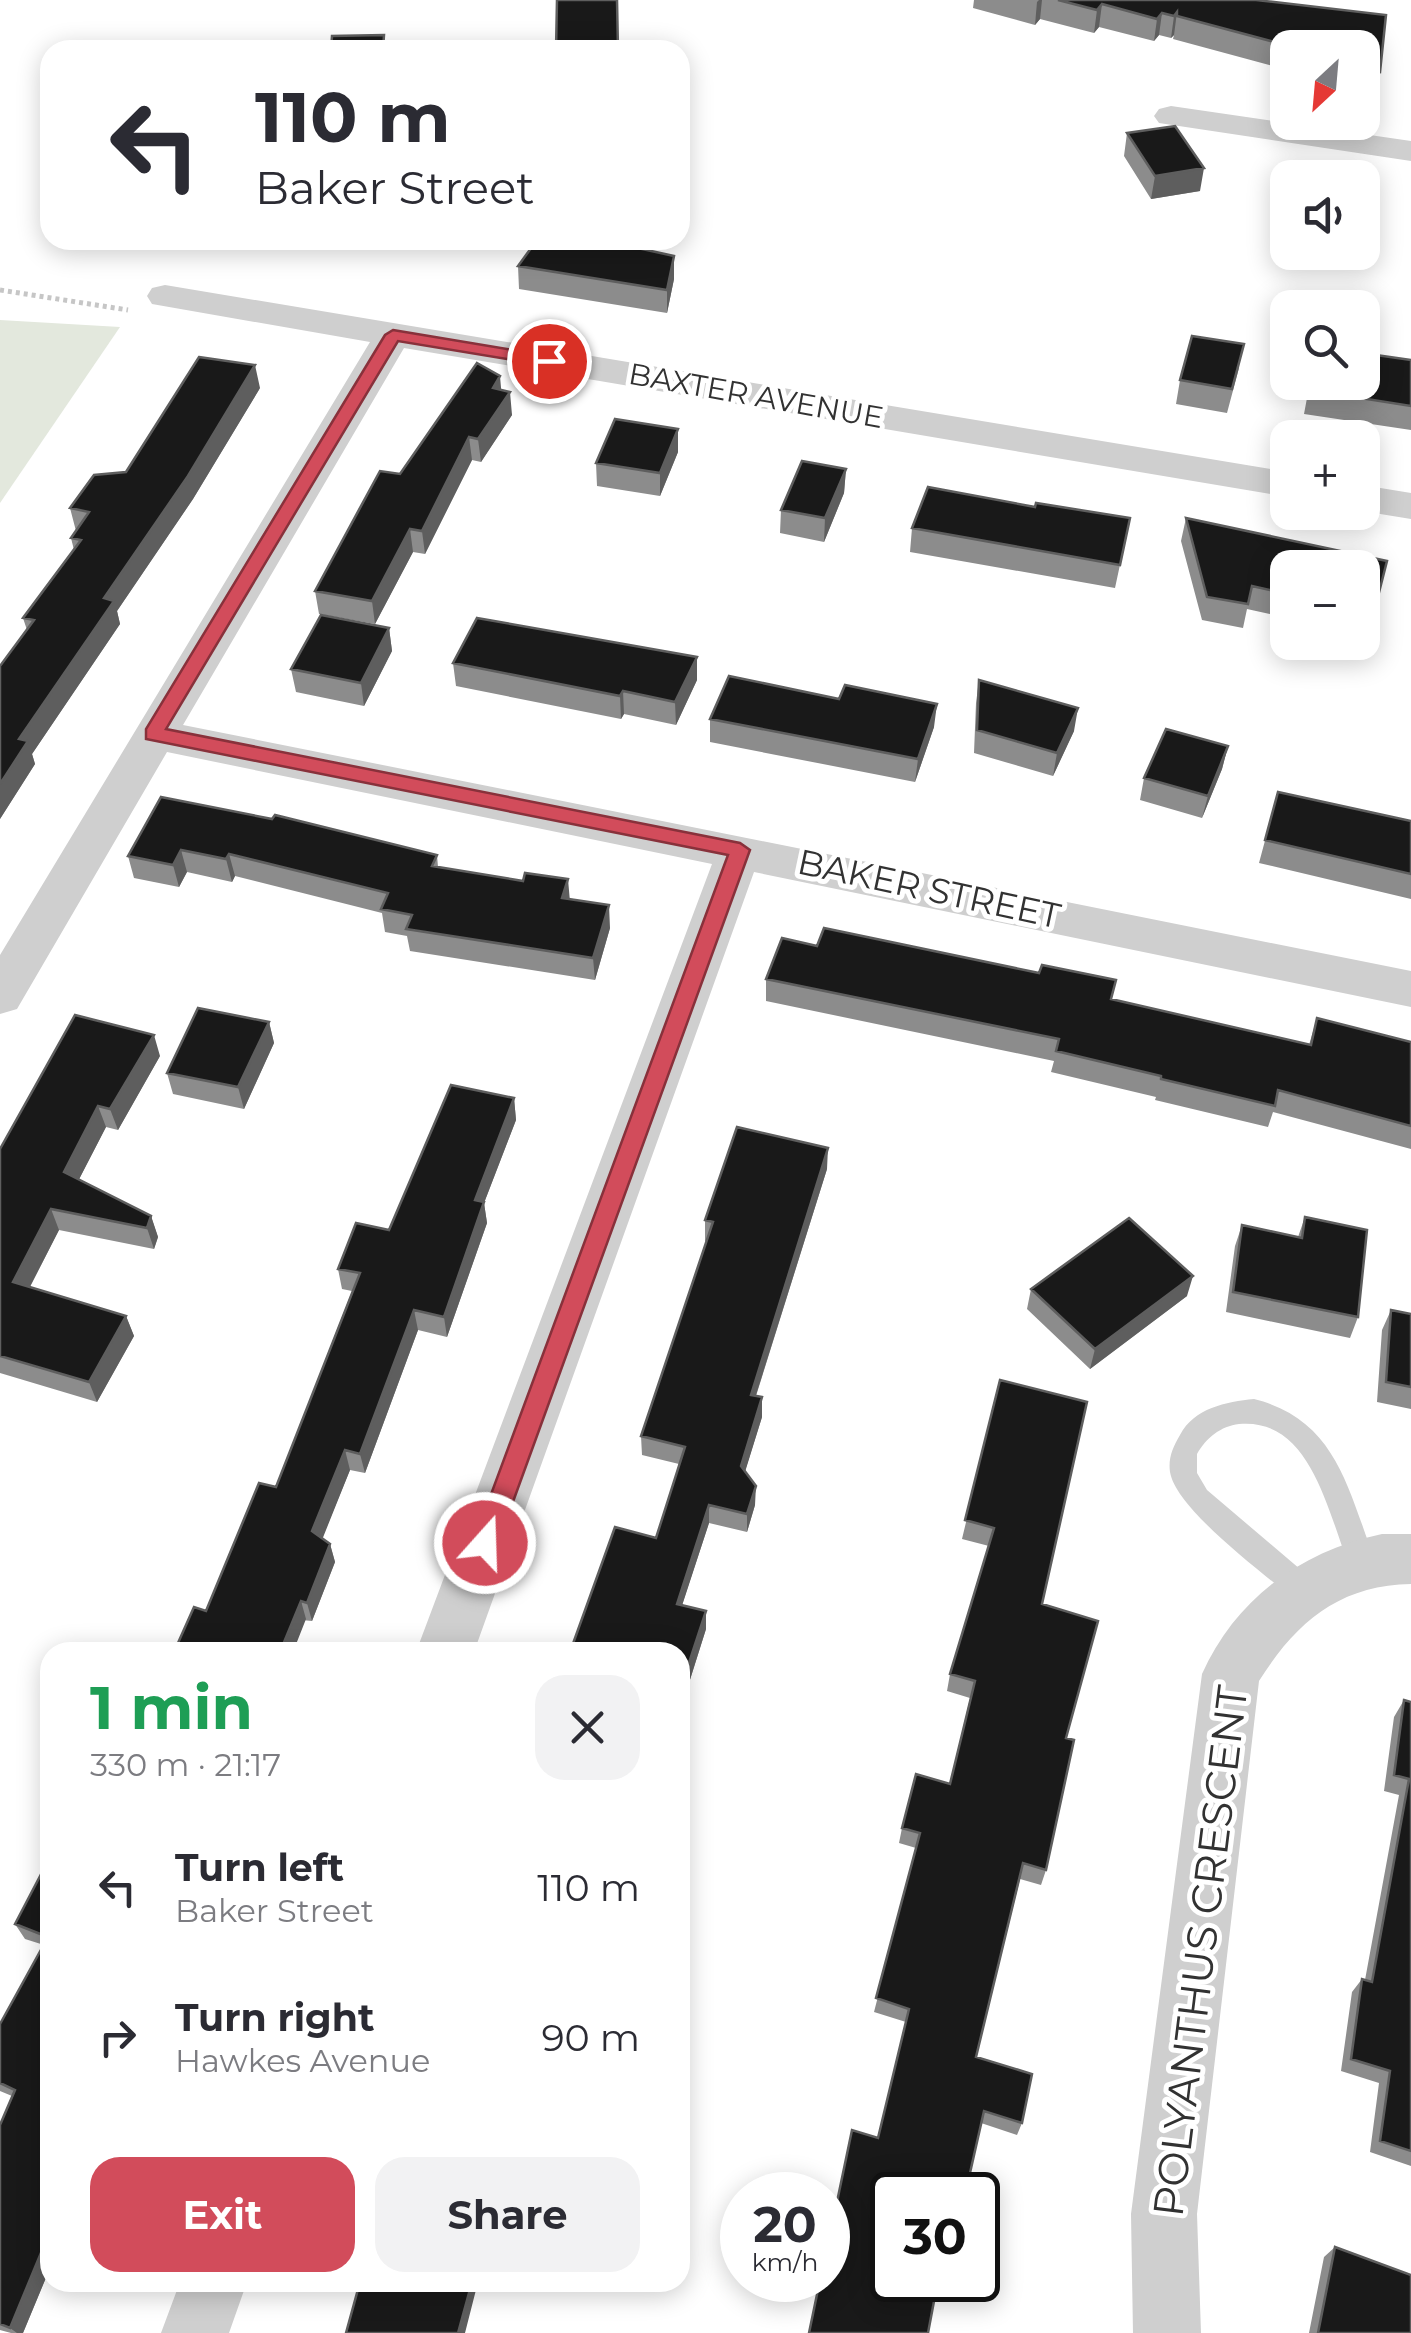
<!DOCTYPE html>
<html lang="en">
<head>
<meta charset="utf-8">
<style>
	body { margin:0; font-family:Montserrat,sans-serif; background:#f2f2f3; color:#2b2b33; height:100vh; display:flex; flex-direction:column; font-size:38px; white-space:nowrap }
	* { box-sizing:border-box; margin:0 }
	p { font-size:32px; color:#7c7c81 }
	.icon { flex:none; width:55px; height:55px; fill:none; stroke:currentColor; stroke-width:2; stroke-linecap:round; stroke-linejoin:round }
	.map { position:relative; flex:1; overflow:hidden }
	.details { position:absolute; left:40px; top:1642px; width:650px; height:650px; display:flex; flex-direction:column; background:#fff; border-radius:30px; box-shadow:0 5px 25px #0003 }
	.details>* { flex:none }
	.top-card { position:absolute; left:40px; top:40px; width:650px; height:210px; border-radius:30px; box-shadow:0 5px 25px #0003; background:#fff; color:#2b2b33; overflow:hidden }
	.needle { width:65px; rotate:206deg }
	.controls { position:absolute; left:1270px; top:30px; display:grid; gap:20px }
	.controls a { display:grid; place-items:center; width:110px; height:110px; border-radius:20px; background:#fff; box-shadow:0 5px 25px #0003; font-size:50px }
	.speed { position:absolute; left:720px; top:2172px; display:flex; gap:20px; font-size:50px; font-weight:700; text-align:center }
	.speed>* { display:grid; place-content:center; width:130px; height:130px; border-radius:50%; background:#fff; box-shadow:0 5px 25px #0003; line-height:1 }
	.speed small { font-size:25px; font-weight:400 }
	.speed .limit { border:5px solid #111; border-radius:15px; background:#fff; color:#111 }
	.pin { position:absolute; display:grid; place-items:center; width:85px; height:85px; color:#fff; margin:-42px; border:5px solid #fff; border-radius:50%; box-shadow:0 2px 10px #0007 }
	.me { position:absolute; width:110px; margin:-55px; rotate:20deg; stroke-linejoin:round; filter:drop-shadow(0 0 8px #0008) }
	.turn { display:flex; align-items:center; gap:35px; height:210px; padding:0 50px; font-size:45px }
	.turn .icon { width:130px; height:130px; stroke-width:2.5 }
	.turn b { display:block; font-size:70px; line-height:85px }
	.round { display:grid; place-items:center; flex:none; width:105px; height:105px; border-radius:30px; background:#f2f2f3 }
	.summary { display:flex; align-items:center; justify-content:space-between; height:170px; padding:0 50px }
	h1 { font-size:60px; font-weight:700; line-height:75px; color:#1e9e55 }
	.button { display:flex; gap:20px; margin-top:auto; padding:20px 50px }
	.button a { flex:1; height:115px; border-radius:30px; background:#d24c5b; color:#fff; font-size:40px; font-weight:700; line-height:115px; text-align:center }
	.button a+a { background:#f2f2f3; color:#2b2b33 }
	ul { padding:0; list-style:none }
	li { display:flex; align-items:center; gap:30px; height:150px; padding:0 50px }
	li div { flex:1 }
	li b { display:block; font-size:38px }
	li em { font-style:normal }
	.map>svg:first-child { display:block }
</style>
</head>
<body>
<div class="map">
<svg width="1411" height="2333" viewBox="0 0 1411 2333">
	<rect width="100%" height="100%" fill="#fff"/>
	<path fill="#e3e8dd" d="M0 320 120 327 0 503Z"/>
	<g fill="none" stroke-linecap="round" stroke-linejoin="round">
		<path stroke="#c6c6c6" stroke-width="5" stroke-dasharray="4 4" stroke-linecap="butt" d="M0 290 128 310"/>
		<path fill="#cfcfcf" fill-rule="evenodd" d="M1254 1399C1338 1420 1348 1491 1376 1563L1372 1572 1362 1576 1352 1572C1329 1521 1314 1417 1239 1424 1221 1426 1206 1438 1197 1454V1473L1207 1490 1314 1581 1318 1590 1314 1599 1304 1603 1294 1599C1263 1573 1176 1509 1170 1472 1168 1458 1173 1447 1180 1435 1194 1408 1226 1402 1254 1399Z"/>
		<path fill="#cfcfcf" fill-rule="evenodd" d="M1171 106 1411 141V161L1159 123 1154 116 1159 109Z
			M165 285 1288 472V497L404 348 183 725 1411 971V1007L754 872 474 1652H416L712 864 167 752 17 1009 0 1014V955L370 342 152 304 147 296 152 288Z
			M1362 485 1411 493V519L1362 511Z
			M1382 1534H1411V1584C1340 1585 1296 1622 1259 1681L1197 2214 1201 2333H1133L1131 2214 1202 1674C1236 1598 1302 1551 1382 1534Z
			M180 2282H247L229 2333H161Z"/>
	</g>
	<path fill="#8c8c8c" d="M974 0H1256L1386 15 1380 72 1374 95 1362 93V48H1288V83L1271 80 1273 66 1173 39 1174 35 1171 38 1159 35 1154 41 1099 27 1094 33 1040 19 1035 25 973 8Z
		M1127 133 1200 191 1151 199 1124 156Z
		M1288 250V252H1334L1332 264 1286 257Z
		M518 266 674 279 667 313 519 289Z
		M1411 360V430L1304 414 1310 382H1362Z
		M1239 368 1227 413 1176 404 1180 380Z
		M260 388 193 499 117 611 120 624 32 754 35 764 0 819 27 630 23 618 74 550 71 538 76 531 70 508Z
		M501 390 512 415 481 462 472 460 425 554 413 552 375 624 319 614 315 591 400 474Z
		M678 429V452L660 496 597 486 596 463Z
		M846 469 844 493 824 542 780 533 781 510Z
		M1130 518 1115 588 910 552 912 528Z
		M1186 518 1387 561 1367 635 1362 634V568H1288V618L1247 609 1243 628 1202 620 1181 541Z
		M389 628 392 651 364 706 296 692 291 669Z
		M453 663 697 680 676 725 624 714 621 719 456 686Z
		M979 680 1074 731 1053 776 974 753 976 703Z
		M710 719 934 727 915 782 710 742Z
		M1228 746 1222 769 1202 818 1140 800 1144 778Z
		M1278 792 1411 821V899L1259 863Z
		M161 797 437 855 438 867 569 900 610 928 595 980 410 951 407 936 385 932 382 913 235 876 232 882 187 872 179 887 134 878 128 856Z
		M817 946 1039 973 1112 999 1309 1045 1317 1018 1411 1042V1149L1273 1112 1268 1127 1155 1100 1156 1097 1051 1072 1054 1061 766 1001V979Z
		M269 1022 274 1043 244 1109 173 1094 167 1073Z
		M160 1056 118 1130 106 1127 79 1179 151 1216 158 1237 154 1249 59 1230 30 1287 126 1316 134 1336 97 1402 0 1373V1149Z
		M514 1098 516 1120 484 1203 487 1223 447 1337 418 1330 365 1473 350 1470 322 1538 330 1544 335 1562 312 1621 206 1611 276 1487 352 1291 342 1289 338 1269 389 1230Z
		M827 1169 756 1396 762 1417 745 1471 755 1505 747 1532 709 1523 682 1605 706 1629 688 1686 680 1684V1652L656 1538 679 1464 642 1455 641 1436 707 1242 705 1241V1220Z
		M1305 1217 1358 1317 1350 1338 1226 1312 1235 1246 1242 1225 1298 1237Z
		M1031 1289 1187 1296 1090 1369 1027 1309Z
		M1391 1310 1411 1314V1409L1377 1402 1382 1330Z
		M1000 1380 1066 1738 1046 1870 1041 1885 1020 1879 976 2057 1022 2123 1017 2135 981 2123 892 2195 878 2138 906 2022 874 2012 916 1848 899 1843 902 1828 950 1784 970 1698 947 1691 950 1674 989 1546 962 1539Z
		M1404 1700 1411 1702V2166L1370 2152 1379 2083 1341 2071 1352 1992 1362 1979 1365 1980 1399 1795 1384 1791 1394 1717Z
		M50 1857V2268L23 2333H11L0 2330V2125L12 2096 0 2091V2024L44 1945 25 1939 15 1924Z
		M1335 2247 1411 2333H1309L1324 2257Z"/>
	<path fill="#5e5e5e" d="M1039 0H1042L1040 19 1035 25 1037 2Z
		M1102 4 1099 27 1094 33 1097 10Z
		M1177 12 1174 35 1171 38 1174 16Z
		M1162 13 1159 35 1154 41 1157 19Z
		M1204 168 1200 191 1151 199 1155 176Z
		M674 256V279L667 313V290Z
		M255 365 260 388 193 499 117 611 120 624 32 754 35 764 0 819V784L19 739 104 598Z
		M500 376 502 399 493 388Z
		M510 392 512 415 481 462 478 439Z
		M678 429V452L660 496V473Z
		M469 437 472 460 425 554 422 531Z
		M846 469 844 493 824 542 825 518Z
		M410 529 413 552 375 624 372 601Z
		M389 628 392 651 364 706 361 683Z
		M697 657V680L676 725 675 702Z
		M623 691 624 714 621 719 620 696Z
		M937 704 934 727 915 782 918 759Z
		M1078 708 1074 731 1053 776 1057 753Z
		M1228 746 1222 769 1202 818 1208 796Z
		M181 850 187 872 179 887 173 865Z
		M229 854 235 876 232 882 226 859Z
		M568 879 570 902 562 898Z
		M609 905 610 928 595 980 593 958Z
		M269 1022 274 1043 244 1109 238 1087Z
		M154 1035 160 1056 118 1130 110 1109Z
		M514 1098 516 1120 484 1203 487 1223 447 1337 444 1317 475 1200Z
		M98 1106 106 1127 72 1193 64 1172Z
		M828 1148 827 1169 750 1414 751 1395Z
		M51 1209 59 1230 22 1302 13 1282Z
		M151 1216 158 1237 154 1249 147 1228Z
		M1193 1276 1187 1296 1090 1369 1095 1349Z
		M414 1310 418 1330 365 1473 360 1454Z
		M126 1316 134 1336 97 1402 89 1382Z
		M762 1397V1417L741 1485V1466Z
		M345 1450 350 1470 318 1550 312 1531Z
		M756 1486 755 1505 747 1532V1514Z
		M709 1505V1523L677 1621V1604Z
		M330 1544 335 1562 312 1621 307 1603Z
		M301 1601 306 1619 293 1652H280Z
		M706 1611V1629L688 1686 687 1669Z
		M50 2231V2268L23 2333H17L10 2328Z
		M472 2282H478L465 2333H458Z"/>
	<path fill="#191919" stroke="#5e5e5e" stroke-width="2.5" d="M557 0H617L618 50H556Z
		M1058 0H1256L1386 15 1380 72 1362 70V48H1288V59L1276 57 1278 43 1177 16V12L1174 16 1162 13 1157 19 1102 4 1097 10Z
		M384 35 383 50H331L332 36Z
		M1175 126 1204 168 1155 176 1127 133Z
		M1303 174 1325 178H1302Z
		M537 240H601L674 256 667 290 518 266Z
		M1192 336 1244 344 1232 389 1180 380Z
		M1362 353 1411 360V406L1310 390 1311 382H1362Z
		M199 357 255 365 188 476 104 598 114 601 19 739 28 741 0 784V666L34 620 23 618 81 540 71 538 89 512 70 508 94 475 126 472Z
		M477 363 500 376 493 388 510 392 478 439 469 437 422 531 410 529 372 601 315 591 380 471 400 474Z
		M615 419 678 429 660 473 596 463Z
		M802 461 846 469 825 518 781 510Z
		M928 487 1035 507 1036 503 1130 518 1120 565 912 528Z
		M1186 518 1387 561 1374 612 1362 610V568H1288V594L1252 586 1248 604 1207 597Z
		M321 615 389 628 361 683 291 669Z
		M477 618 697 657 675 702 623 691 620 696 453 663Z
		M729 676 839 699 845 685 937 704 918 759 710 719Z
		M979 680 1078 708 1057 753 977 730Z
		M1166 729 1228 746 1208 796 1144 778Z
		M1278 792 1411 821V874L1265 840Z
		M161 797 272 819 275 815 437 855 432 866 523 881 525 873 568 879 562 898 609 905 593 958 406 929 412 915 381 909 388 893 229 854 226 859 181 850 173 865 128 856Z
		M824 928 1039 973 1042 965 1116 980 1111 999 1311 1045 1317 1018 1411 1042V1126L1278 1090 1275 1106 1161 1079V1076L1056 1051 1059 1039 766 979 782 938 817 946Z
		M198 1008 269 1022 238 1087 167 1073Z
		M75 1015 154 1035 110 1109 98 1106 64 1172 151 1216 147 1228 51 1209 13 1282 126 1316 89 1382 0 1356V1149Z
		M451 1085 514 1098 475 1200 484 1202 444 1317 414 1310 360 1454 345 1450 312 1531 330 1544 307 1603 301 1601 280 1652H174L194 1607 206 1611 259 1483 276 1487 360 1273 338 1269 356 1223 389 1230Z
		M737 1127 828 1148 751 1395 762 1397 741 1466 756 1486 747 1514 709 1505 677 1604 706 1611 687 1669 680 1667V1652H570L615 1527 656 1538 685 1447 641 1436 713 1222 705 1220Z
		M1305 1217 1367 1230 1358 1317 1233 1292 1242 1225 1302 1238Z
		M1129 1218 1193 1276 1095 1349 1031 1289Z
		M1391 1310 1411 1314V1387L1386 1382Z
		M1000 1380 1087 1402 1042 1604 1098 1621 1066 1738 1074 1740 1046 1870 1023 1863 976 2057 1032 2074 1022 2123 984 2111 965 2195H892V2280H938L928 2333H809L820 2280H828V2245L852 2130 878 2138 909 2009 876 1998 920 1833 902 1828 916 1774 950 1784 975 1681 950 1674 994 1528 965 1520Z
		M1404 1700 1411 1702V2151L1380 2141 1390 2071 1351 2059 1362 1979 1372 1982 1409 1779 1394 1775Z
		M50 1857V2231L10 2328 0 2324V2125L15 2090 0 2083V2024L48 1937 15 1924Z
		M1335 2247 1411 2275V2333H1318Z
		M360 2282H472L458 2333H346Z"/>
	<path fill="#d24c5b" stroke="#88313b" stroke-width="2.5" d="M393 330 549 356 557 361 549 366 398 341 166 729 740 843 750 850 498 1543 494 1551 485 1554 476 1551 473 1543 728 855 146 739V729L385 335Z"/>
	<g text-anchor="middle" stroke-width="10" stroke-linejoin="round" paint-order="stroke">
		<g font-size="30" fill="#323232" stroke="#fff">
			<text transform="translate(756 396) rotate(10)" y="10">BAXTER AVENUE</text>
		</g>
		<g font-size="35" fill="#323232" stroke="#fff">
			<text transform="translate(929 889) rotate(12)" y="12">BAKER STREET</text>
		</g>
		<g font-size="42" fill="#323232" stroke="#fff">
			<text transform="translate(1200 1951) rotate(-83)" y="15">POLYANTHUS CRESCENT</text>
		</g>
	</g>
</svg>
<div class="controls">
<a><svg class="needle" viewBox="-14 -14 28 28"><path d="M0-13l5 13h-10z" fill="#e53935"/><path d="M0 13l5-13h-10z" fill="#7c7c81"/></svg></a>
<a><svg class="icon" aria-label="sound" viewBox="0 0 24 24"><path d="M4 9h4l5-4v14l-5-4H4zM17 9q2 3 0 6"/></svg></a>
<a><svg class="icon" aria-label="search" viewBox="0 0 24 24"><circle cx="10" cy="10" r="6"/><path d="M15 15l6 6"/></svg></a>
<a>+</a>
<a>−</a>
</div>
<div class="speed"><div>20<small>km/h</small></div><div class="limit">30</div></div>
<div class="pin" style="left:549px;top:361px;background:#d93025"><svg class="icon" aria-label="arrive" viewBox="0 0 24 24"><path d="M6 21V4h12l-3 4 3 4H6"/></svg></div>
<svg class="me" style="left:485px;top:1543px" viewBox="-20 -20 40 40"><circle r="17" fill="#d24c5b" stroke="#fff" stroke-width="3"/><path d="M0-11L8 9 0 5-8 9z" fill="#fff"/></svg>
<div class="top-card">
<div class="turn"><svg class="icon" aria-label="left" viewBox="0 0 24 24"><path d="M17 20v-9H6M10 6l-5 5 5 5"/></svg><div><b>110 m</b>Baker Street</div></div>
</div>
<section class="details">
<div class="summary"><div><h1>1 min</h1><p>330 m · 21:17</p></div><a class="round"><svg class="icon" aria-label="close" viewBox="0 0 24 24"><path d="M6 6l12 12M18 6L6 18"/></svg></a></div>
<ul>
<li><svg class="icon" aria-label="left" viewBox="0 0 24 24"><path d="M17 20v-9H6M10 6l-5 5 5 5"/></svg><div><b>Turn left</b><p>Baker Street</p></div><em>110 m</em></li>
<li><svg class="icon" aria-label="right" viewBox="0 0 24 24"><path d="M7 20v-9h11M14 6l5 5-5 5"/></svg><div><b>Turn right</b><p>Hawkes Avenue</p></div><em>90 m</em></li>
</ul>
<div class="button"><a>Exit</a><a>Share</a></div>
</section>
</div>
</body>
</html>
